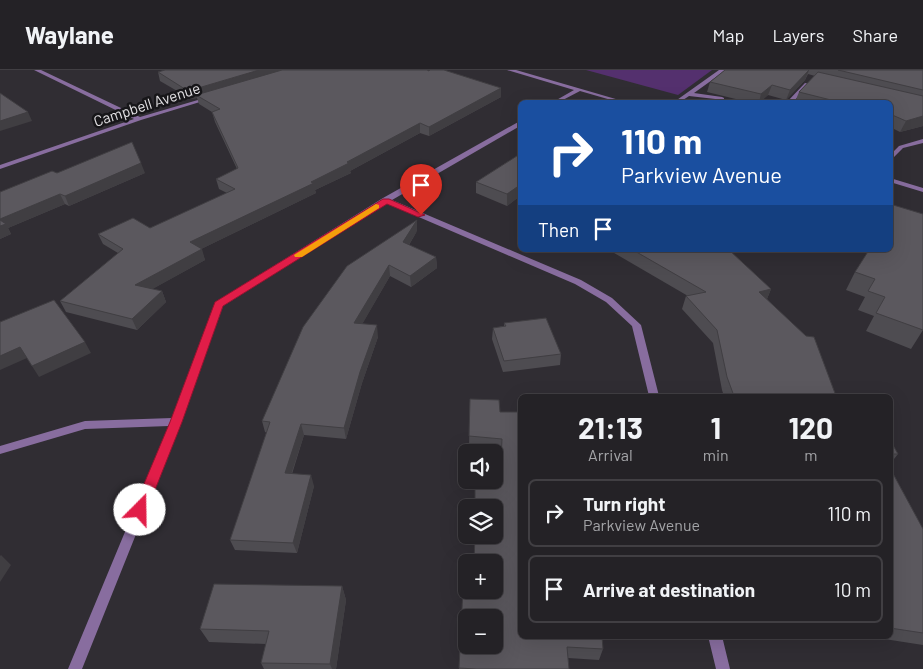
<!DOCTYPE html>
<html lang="en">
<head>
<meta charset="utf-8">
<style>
	body { margin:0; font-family:Barlow,sans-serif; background:#2c2a2e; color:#f1f3f6; height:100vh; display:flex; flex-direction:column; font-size:19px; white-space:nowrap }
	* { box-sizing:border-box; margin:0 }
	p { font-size:16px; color:#a3a4a7 }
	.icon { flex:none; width:28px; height:28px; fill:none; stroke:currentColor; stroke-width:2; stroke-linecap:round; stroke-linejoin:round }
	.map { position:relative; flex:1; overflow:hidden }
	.details { position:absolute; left:518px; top:324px; width:375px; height:245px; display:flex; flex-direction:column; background:#242226; border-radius:8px; box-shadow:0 5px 20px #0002,0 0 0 1px #413f43 }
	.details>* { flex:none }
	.guide { position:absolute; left:518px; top:30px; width:375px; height:152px; border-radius:8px; box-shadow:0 5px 20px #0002,0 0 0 1px #413f43; background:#1a4fa0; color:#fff; overflow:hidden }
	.fabs { position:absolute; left:458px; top:374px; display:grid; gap:10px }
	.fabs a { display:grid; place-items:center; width:45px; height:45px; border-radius:8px; background:#242226; box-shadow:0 5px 20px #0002,0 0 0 1px #413f43; font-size:25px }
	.pin { position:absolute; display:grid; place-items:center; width:42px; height:42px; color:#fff; margin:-51px -21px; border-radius:50% 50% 50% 0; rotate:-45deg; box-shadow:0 0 5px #0007 }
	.pin .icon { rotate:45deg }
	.me { position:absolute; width:55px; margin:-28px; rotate:22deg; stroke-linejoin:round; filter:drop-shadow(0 0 4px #0008) }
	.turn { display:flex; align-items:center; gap:18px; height:105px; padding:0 20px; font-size:22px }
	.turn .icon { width:65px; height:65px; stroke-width:2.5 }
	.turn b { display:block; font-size:35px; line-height:42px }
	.then { display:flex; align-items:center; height:48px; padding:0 20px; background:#0003; gap:10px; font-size:19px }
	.eta { display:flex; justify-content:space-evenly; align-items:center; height:85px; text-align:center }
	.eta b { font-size:30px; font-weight:700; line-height:35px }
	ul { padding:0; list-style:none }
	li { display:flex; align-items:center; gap:15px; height:68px; margin:0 10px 8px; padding:0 10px; border:2px solid #413f43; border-radius:8px }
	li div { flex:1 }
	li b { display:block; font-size:19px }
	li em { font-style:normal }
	header { display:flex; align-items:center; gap:30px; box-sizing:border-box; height:70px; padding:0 25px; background:#242226; border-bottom:1px solid #413f43 }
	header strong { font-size:24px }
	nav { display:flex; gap:28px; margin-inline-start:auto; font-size:18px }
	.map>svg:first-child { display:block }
</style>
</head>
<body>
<header>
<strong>Waylane</strong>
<nav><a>Map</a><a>Layers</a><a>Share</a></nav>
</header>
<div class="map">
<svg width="923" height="599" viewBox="0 0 923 599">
	<rect width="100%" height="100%" fill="#302d33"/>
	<path fill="#54306e" d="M586 0H712L678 25Z"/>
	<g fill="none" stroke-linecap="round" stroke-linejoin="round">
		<path fill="#886d9f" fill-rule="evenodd" d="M719 0H726L694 23 722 27 724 28V30L689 26 680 32H674Z
			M805 13 810 14 793 32H787Z
			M736 30 739 32H732L733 31Z
			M923 69V73L903 78 890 91V85L899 76Z"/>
		<path fill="#886d9f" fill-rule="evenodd" d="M34 0H41L140 47 208 27 213 28 141 50 0 99V95L134 49Z
			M507 0H516L626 32H618L580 21 559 32H553L574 20Z
			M520 51V56L392 130 581 210 612 228 641 255 659 326H649L632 256 606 232 575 214 386 133 223 236 181 352 82 599H68L169 356 85 359 0 384V376L85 351 172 348 216 232 383 128Z
			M890 108 923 118V122L890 112Z
			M708 566H722L730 599H716Z"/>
	</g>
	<path fill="#4e4c51" d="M725 0H923V56L900 62 890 57V32H795L799 22 815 6 808 4 805 10 786 30 768 25 760 32H748L707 22 710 12Z
		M158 2 501 18V27L429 66 420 63 350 101 351 103 315 120 316 123 201 179 205 190 152 219 162 221 166 232 137 260 66 242 60 231 118 183 103 174 98 164 150 158 227 123 219 119 216 109 237 99 215 52 212 42 199 34 197 28 191 29 160 11Z
		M520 84V126L507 136 476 123V112Z
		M145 103 69 136 65 134 8 158 11 164 0 169V122Z
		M417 161 409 175 436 187 437 198 411 217 390 206 362 254 378 267 362 313 346 369 304 365 292 404 314 416 297 483 235 480 230 470 267 363 265 362 262 351Z
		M609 180H729L771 219 767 229 836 326H724L722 320 713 273 682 239 686 226H688Z
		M863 180H890L923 260 911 279 866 261 874 246 858 240 865 227 846 220 855 202 868 182Z
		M504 253 561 284 560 295 503 302 492 269 493 258 504 256Z
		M470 329 500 342H520V566L603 579 599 590 568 588 569 599H459L464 499 494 520 502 381 469 379Z
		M890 370 898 384 890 394Z
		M890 398 923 459V575L865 566H890Z
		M342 516 346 530 336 599H264L261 593 266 574 209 572 200 559Z"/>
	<path fill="#403e42" d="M259 0H289L196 25 197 28 191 29 188 21Z
		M809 0 805 10 786 30 790 20Z
		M772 15 768 25 760 32H759L761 24Z
		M501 18V27L429 66V57Z
		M28 42 32 51 0 61V51Z
		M923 46V56L900 62 906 51Z
		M420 53V63L350 101 351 103 315 120 316 123 193 183 190 172 347 92Z
		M141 93 145 103 69 136 65 126Z
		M520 115V126L507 136V124Z
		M60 124 65 134 8 158 11 164 0 169V149Z
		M417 150V161L404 183 403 172Z
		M202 179 205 190 140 226 135 215Z
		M436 187 437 198 411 217 410 206Z
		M389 195 390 206 356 265 354 253Z
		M771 219 766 231 759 222Z
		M162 221 166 232 137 260 132 249Z
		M377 255 378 267 362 313 346 369 344 358 360 302Z
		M85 272 91 283 39 307 32 296Z
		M20 277 27 288 0 300V286Z
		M301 354 304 365 288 414 285 403Z
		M311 405 314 416 297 483 293 473Z
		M1 485 11 495 0 512V486Z
		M342 516 346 530 336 599H332L330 594Z"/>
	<path fill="#5b585e" stroke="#403e42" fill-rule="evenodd" d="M165 0H259L188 21 158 2Z
		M282 0H427L429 1 430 0H444L501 18 429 57 420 53 347 92 349 93 311 112 314 113 190 172 202 179 135 215 162 221 132 249 60 231 123 179 98 164 133 148 150 158 235 119 216 109 238 98 212 42 220 39 196 25Z
		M725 0H809L790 20 772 15 761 24 710 12Z
		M838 0H923V20Z
		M818 2 923 26V46L906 51 890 44V32H829L831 30 799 22Z
		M0 23 28 42 0 51Z
		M132 72 141 93 65 126 60 124 0 149V122L52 101 57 103Z
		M520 84V115L507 124 476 112Z
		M890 134 923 144V260L876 243 885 227 868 221 875 209 855 202 869 180H890Z
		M0 150 6 154 0 156Z
		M417 150 403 172 436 187 410 206 389 195 354 253 377 255 360 302 344 358 301 354 285 403 311 405 293 473 230 470 270 352 262 351 303 257 347 196Z
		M633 180H729L771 219 759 222 806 266 814 267 836 326H734L727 307 717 260 686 226 706 222Z
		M54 230 85 272 32 296 20 277 0 286V252Z
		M546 248 561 284 504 291 493 258 506 256 504 253Z
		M470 329 499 330 500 342H520V566H602L603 579 567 577 569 599H476L459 598 464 499H466V520H494V492H474L475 465H494V438H475V410L500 412 502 369 469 366ZM466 548H494V575H466Z
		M890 370 898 384H890Z
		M890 398 923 459V563L890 558Z
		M214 514 342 516 330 594 261 593 269 561 200 559Z"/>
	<path fill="#e11d48" stroke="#92132f" d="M383 129H389L425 145 418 147 387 134 223 236 182 352 147 440 145 444 140 446 135 444 133 440 170 352 215 232Z"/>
	<path fill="#f59e0b" d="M376 134 379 135V138L302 187H295L294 185Z"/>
	<g text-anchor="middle" stroke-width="5" stroke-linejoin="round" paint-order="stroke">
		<g font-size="15" fill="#e3e1e4" stroke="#171619">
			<text transform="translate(147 35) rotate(-18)" y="5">Campbell Avenue</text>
		</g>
	</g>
</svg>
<div class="fabs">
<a><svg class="icon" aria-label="sound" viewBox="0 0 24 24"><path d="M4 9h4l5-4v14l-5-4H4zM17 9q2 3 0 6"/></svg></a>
<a><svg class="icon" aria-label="layers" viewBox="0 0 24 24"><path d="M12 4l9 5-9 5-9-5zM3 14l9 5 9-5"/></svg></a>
<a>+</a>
<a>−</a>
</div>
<div class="pin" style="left:421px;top:145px;background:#d93025"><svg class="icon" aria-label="arrive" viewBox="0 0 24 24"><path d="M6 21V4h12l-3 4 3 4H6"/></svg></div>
<svg class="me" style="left:140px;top:440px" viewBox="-20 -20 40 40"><circle r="19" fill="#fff"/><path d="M0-13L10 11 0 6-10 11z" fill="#e11d48"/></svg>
<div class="guide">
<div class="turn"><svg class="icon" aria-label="right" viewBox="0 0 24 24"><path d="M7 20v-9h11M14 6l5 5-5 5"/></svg><div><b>110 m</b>Parkview Avenue</div></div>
<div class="then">Then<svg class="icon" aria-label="arrive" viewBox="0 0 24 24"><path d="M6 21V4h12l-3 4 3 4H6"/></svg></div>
</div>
<section class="details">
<div class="eta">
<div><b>21:13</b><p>Arrival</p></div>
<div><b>1</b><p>min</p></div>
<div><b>120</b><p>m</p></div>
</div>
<ul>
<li><svg class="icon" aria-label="right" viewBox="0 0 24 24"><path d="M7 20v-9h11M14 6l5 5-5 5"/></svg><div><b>Turn right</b><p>Parkview Avenue</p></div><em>110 m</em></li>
<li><svg class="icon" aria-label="arrive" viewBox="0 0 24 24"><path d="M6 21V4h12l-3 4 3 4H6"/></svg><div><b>Arrive at destination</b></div><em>10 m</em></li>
</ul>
</section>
</div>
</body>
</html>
